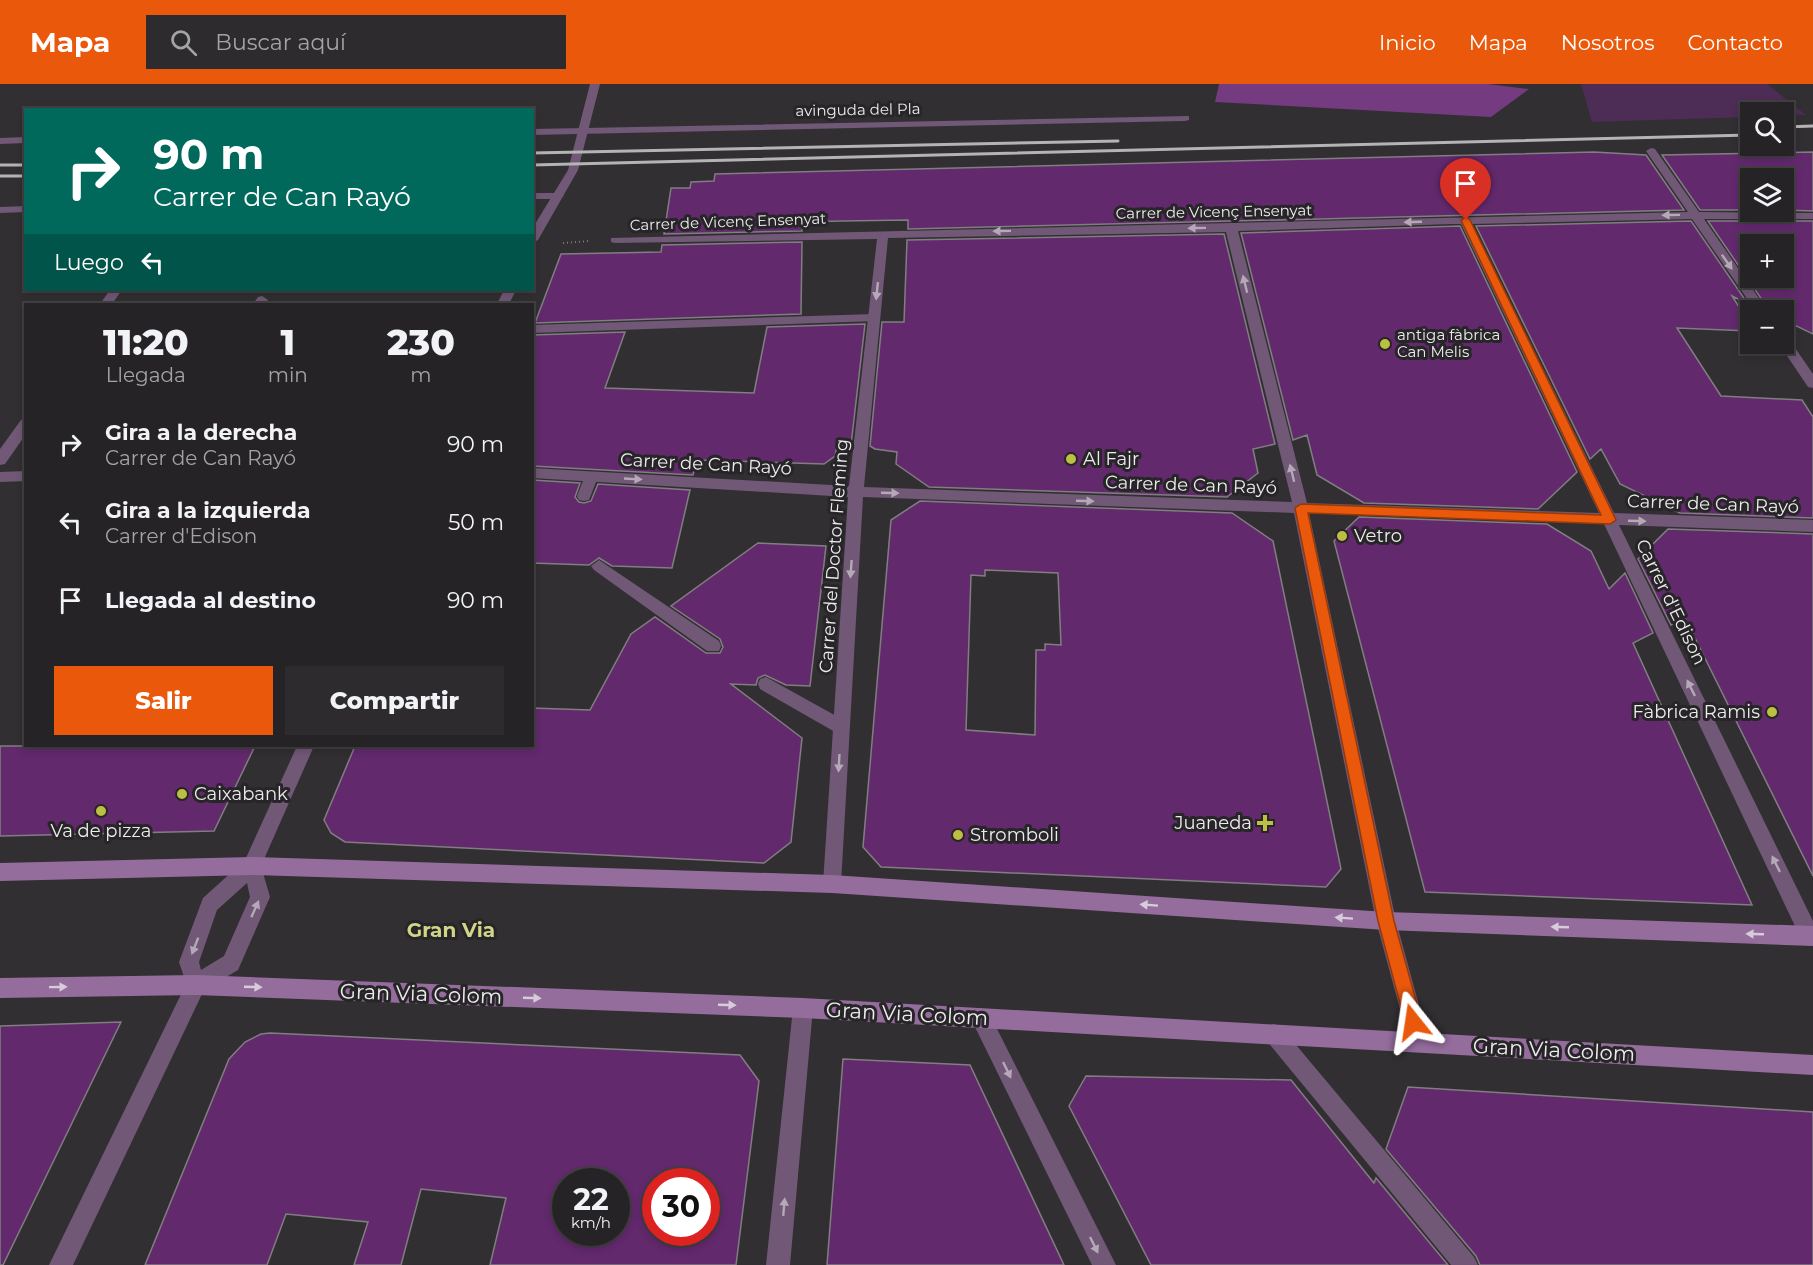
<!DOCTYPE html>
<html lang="es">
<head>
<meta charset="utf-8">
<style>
	body { margin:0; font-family:Montserrat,sans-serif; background:#2d2b2d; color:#f1f3f6; height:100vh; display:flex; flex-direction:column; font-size:22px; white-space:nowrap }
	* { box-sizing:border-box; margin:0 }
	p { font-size:20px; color:#a3a4a7 }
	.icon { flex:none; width:33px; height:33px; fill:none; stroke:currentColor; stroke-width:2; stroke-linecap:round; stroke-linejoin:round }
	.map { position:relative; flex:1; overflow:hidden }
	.details { position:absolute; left:24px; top:219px; width:510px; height:444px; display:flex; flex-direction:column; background:#252325; border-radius:0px; box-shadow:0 3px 9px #0003,0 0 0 2px #424042 }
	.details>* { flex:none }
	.top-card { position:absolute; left:24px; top:24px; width:510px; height:183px; border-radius:0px; box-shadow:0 3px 9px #0003,0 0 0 2px #424042; background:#00695c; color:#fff; overflow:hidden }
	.fabs { position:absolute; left:1740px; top:18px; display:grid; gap:12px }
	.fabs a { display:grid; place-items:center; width:54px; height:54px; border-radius:0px; background:#252325; box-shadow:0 3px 9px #0003,0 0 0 2px #424042; font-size:30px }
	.speed { position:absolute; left:552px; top:1084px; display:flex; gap:12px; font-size:30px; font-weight:700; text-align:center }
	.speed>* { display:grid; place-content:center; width:78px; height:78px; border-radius:50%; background:#252325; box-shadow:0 3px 9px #0003,0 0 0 2px #424042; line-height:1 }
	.speed small { font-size:15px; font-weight:400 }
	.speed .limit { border:9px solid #d22; background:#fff; color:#111 }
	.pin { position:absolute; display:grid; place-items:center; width:51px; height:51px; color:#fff; margin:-62px -26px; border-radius:50% 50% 50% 0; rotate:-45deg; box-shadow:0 0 6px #0007 }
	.pin .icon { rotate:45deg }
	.me { position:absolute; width:66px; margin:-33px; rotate:345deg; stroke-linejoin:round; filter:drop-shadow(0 0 4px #0008) }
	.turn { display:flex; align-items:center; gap:21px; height:126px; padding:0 30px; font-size:27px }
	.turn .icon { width:78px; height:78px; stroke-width:2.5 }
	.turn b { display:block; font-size:42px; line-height:51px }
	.then { display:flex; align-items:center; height:57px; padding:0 30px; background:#0003; gap:12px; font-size:22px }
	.eta { display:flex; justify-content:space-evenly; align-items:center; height:102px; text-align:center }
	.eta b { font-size:36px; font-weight:800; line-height:42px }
	.action { display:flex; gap:12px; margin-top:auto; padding:12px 30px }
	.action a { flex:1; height:69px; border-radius:0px; background:#ea580c; color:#fff; font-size:24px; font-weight:800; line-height:69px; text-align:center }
	.action a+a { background:#2d2b2d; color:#f1f3f6 }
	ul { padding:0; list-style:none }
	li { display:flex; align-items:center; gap:18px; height:78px; padding:0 30px }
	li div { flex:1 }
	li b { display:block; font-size:22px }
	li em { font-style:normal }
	header { display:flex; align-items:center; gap:36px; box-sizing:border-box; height:84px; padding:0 30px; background:#ea580c; color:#fff }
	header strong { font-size:28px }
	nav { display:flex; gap:33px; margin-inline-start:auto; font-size:21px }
	.search { width:420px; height:54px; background:#2d2b2d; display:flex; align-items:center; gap:15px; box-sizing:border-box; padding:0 21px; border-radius:0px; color:#a3a4a7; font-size:22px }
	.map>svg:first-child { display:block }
</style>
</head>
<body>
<header>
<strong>Mapa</strong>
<div class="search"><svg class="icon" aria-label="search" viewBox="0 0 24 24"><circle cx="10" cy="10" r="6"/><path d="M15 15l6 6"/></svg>Buscar aquí</div>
<nav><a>Inicio</a><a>Mapa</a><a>Nosotros</a><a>Contacto</a></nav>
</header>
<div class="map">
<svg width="1813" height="1181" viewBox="0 0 1813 1181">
	<rect width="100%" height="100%" fill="#312f31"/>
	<path fill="#4d2c55" d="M1581 0H1767L1806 31 1750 28V33L1592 38Z"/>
	<path fill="#743b80" d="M1219 0H1488L1529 5 1491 33 1215 18Z"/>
	<path fill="#62296d" stroke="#807e81" stroke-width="1.5" fill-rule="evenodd" d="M1594 68 1646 71 1684 126 908 145V136L841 137 802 138V147L664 150 671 104H690L691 98 714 97 715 90Z
		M1813 68V127L1784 126V94H1750V126H1700L1662 71Z
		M1691 137 1748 220 1732 212 1750 240V247L1677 244 1721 312 1802 316 1813 333V434L1680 429 1620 400 1601 365 1590 375 1476 142Z
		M1708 137H1813V250L1784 236V226H1769ZM1750 160H1784V194H1750Z
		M1460 142 1577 388 1538 425 1364 419 1317 391 1307 351 1293 356 1241 149Z
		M1224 150 1275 360 1253 365 1258 389 1227 413 929 403 896 380 897 368 875 365 870 362 882 238H904L907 156Z
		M802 158 801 230 535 239 561 170 661 168 662 161Z
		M865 240 851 361 837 362 835 372 824 380 697 376 693 391 532 382V251L625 248 605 304 754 309 767 243Z
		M532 396 580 399 575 413 579 418 584 419 591 417 598 400 690 406 672 484 612 482 599 474 589 481 532 479Z
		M920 417 1232 429 1273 457 1341 785 1326 803 881 783 863 763 891 436ZM985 486 1058 489 1061 561 1045 560V566H1036L1035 651 966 646 971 491 985 492Z
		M1359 433 1547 440 1591 467 1609 505 1625 489 1653 549 1633 559 1752 821 1425 808 1334 457Z
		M1668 445 1813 450V792L1685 534 1671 541 1638 475Z
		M758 459 826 462 810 602 786 601 765 591 758 594 756 601 731 600 802 654 791 758 764 779 345 758 331 749 324 736 355 662H532V624L590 626 631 550 655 533 706 569H720L723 563 720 555 671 522Z
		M0 662H255L214 747 0 752Z
		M121 938 3 1181H0V942Z
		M270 949 740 971 759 997 736 1181H490L506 1114 421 1105 401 1181H354L368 1138 286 1130 267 1181H145L229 975 245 958 261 950ZM566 1098H616V1149H566ZM656 1098H706V1149H656Z
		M843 975 970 981 1064 1181H827Z
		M1086 992 1291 996 1374 1099 1376 1094 1448 1181H1151L1069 1022Z
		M1408 1003 1813 1028V1181H1480L1476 1172 1386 1065Z"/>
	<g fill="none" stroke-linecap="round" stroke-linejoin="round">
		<path stroke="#7c7a7c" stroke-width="2" stroke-dasharray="1 3" stroke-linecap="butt" d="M563 159 589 157"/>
		<path fill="#705876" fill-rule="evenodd" d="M262 212 268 216 265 220H253L258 213Z
			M874 230 878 231V237L532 249V241Z
			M591 388 598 393 589 416 584 417 579 416 577 412 586 389Z
			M599 476 719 557 721 562 719 567H707L594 486 591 482Z
			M766 593 847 638 850 643 847 648 841 650 835 648 760 605 758 600 760 595Z"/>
		<path fill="#705876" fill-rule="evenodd" d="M1274 940 1281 943 1474 1173 1478 1181H1451L1267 957 1264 950 1267 943Z"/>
		<path fill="#705876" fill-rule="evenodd" d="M1189 32V36L1185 37 532 51V45Z
			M26 53V59L0 60V54Z
			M1651 64 1655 65 1699 128 1813 129V135H1704L1767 226H1755L1692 135 1472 140 1614 429 1813 436V448L1619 441 1813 837V860L1810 862 1803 859 1604 440 1309 429 1396 837 1429 958 1426 965 1419 968 1412 965 1409 958 1376 837 1294 429 863 413 841 800 839 806 832 809 825 806 823 800 848 413 532 394V384L849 402 877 155 615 159 611 158V154L1688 128 1646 67ZM1452 140H1461L1599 429 1307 419 1238 147ZM1226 148 1292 418 864 403 888 154Z
			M532 109H558L564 112 558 115H532Z
			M26 122V128L0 129V123Z
			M110 206H122L112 220H100Z
			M1784 254 1789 255 1813 290V304L1808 303 1779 260H1784Z
			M26 334V350L5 380 0 381V365L21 336Z
			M26 387V397L0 398V388Z
			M196 891 203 894 206 901 203 908 73 1181H49L189 894Z
			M803 914 810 917 813 924 790 1181H766L793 924 796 917Z
			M981 924 988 927 1116 1181H1092L974 941 971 934 974 927Z"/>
		<path fill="#705876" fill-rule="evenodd" d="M590 0H600L578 86 538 156 532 159V145L568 86Z
			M504 206H516L509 220H497Z
			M297 662H314L261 782 270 813 238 886 196 911 189 908 179 878 203 814 245 776ZM247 799 250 813 224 872 201 886 199 878 217 826Z"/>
		<path fill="#946d9d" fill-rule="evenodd" d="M252 773 832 791 1386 828 1813 842V862L1386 846 832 809 252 791 0 797V779Z
			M196 891 803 914 1813 971V991L803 934 196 911 0 914V894Z"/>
		<path stroke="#b5b4b5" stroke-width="3" d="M1784 43 1813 42
			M532 69 1118 57
			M0 81H26
			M532 81 1750 51
			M0 92H26"/>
	</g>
	<defs><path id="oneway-solid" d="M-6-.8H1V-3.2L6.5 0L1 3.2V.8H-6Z" transform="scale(1.5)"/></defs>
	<g fill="#b5a9b7">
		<use href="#oneway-solid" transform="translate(1671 131) rotate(179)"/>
		<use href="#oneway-solid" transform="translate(1413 138) rotate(178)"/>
		<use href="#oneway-solid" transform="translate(1197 144) rotate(179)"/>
		<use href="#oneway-solid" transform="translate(1002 147) rotate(179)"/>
		<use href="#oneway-solid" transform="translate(1727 178) rotate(55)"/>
		<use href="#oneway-solid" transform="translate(1245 200) rotate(-104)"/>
		<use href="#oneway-solid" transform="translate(877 207) rotate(96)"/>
		<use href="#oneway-solid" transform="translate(1292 389) rotate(-104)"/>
		<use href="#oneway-solid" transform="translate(633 395) rotate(3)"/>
		<use href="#oneway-solid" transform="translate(890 409) rotate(2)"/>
		<use href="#oneway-solid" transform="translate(1085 417) rotate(2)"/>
		<use href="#oneway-solid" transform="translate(1637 437) rotate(2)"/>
		<use href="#oneway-solid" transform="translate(851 485) rotate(94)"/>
		<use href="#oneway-solid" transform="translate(1691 604) rotate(-116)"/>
		<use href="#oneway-solid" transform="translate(839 679) rotate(93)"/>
		<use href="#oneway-solid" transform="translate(1776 780) rotate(-116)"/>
		<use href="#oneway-solid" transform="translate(255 825) rotate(-66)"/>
		<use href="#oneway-solid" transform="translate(195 862) rotate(111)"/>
		<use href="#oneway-solid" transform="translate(1007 986) rotate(64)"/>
		<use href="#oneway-solid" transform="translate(784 1123) rotate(-85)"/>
		<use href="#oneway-solid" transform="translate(1094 1161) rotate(64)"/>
	</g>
	<g fill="#d7ccd9">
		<use href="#oneway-solid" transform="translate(1149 821) rotate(-176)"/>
		<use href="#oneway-solid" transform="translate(1344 834) rotate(-176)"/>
		<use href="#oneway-solid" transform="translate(1560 843) rotate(-178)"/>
		<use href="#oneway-solid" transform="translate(1755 850) rotate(-178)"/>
		<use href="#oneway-solid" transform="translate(58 903) rotate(-1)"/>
		<use href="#oneway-solid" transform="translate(253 903) rotate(2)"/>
		<use href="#oneway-solid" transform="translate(532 914) rotate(2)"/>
		<use href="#oneway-solid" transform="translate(727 921) rotate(2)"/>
	</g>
	<path fill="#ea580c" stroke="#983908" stroke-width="1.5" d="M1466 133 1470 136 1616 436 1610 440 1308 429 1394 837 1422 938 1419 944 1413 946 1407 944 1405 938 1378 837 1295 424 1301 420 1601 431 1461 136Z"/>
	<g fill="#bdbf43" stroke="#272527" stroke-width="2">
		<circle cx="1385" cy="260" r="6"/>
		<circle cx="1071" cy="375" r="6"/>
		<circle cx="1342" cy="452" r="6"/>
		<circle cx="1772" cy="628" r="6"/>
		<circle cx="182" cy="710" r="6"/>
		<circle cx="101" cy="727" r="6"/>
		<path d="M1262 730h6v6h6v6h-6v6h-6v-6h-6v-6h6z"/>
		<circle cx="958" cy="751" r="6"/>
	</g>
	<g text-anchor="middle" stroke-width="6" stroke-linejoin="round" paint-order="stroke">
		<g font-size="15" fill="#edeced" stroke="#272527">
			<text transform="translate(858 26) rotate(-1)" y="5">avinguda del Pla</text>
			<text transform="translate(1214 128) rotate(-1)" y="5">Carrer de Vicenç Ensenyat</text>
			<text transform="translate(728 138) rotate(-2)" y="5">Carrer de Vicenç Ensenyat</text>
		</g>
		<g font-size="15" fill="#edeced" stroke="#272527" text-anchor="start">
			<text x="1397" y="256">antiga fàbrica<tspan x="1397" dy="17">Can Melis</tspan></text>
		</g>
		<g font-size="18" fill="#edeced" stroke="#272527" text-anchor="start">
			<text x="1083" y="381">Al Fajr</text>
			<text x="1354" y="458">Vetro</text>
			<text x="1760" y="634" text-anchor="end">Fàbrica Ramis</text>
			<text x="194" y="716">Caixabank</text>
			<text x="1252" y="745" text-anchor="end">Juaneda</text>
			<text x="101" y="753" text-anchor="middle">Va de pizza</text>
			<text x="970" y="757">Stromboli</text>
		</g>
		<g font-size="18" fill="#edeced" stroke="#272527">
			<text transform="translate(706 380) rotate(3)" y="6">Carrer de Can Rayó</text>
			<text transform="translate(1191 401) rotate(2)" y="6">Carrer de Can Rayó</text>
			<text transform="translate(1713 420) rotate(2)" y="6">Carrer de Can Rayó</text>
			<text transform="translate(834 472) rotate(-86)" y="6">Carrer del Doctor Fleming</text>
			<text transform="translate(1671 518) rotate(64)" y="6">Carrer d'Edison</text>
		</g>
		<g font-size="20" font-weight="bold" fill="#d1d587" stroke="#272527">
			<text x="451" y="853">Gran Via</text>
		</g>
		<g font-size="21" fill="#edeced" stroke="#272527">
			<text transform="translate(421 910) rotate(2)" y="7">Gran Via Colom</text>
			<text transform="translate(907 930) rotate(3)" y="7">Gran Via Colom</text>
			<text transform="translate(1554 966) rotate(3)" y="7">Gran Via Colom</text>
		</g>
	</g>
</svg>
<div class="fabs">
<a><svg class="icon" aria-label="search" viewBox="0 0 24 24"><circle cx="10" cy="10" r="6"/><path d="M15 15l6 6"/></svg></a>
<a><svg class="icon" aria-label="layers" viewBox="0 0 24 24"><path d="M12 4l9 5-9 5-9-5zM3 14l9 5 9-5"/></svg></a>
<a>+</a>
<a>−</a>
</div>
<div class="speed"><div>22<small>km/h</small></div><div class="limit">30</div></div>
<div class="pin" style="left:1466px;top:136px;background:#d93025"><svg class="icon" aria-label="arrive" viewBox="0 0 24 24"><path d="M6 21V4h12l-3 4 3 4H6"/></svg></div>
<svg class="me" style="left:1413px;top:938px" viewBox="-20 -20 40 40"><path d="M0-17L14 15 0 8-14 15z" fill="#ea580c" stroke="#fff" stroke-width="4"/></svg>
<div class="top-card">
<div class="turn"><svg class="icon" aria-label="right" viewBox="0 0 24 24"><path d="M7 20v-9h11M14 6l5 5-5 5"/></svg><div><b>90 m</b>Carrer de Can Rayó</div></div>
<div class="then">Luego<svg class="icon" aria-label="left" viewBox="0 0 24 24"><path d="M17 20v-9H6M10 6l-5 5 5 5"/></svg></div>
</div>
<section class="details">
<div class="eta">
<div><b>11:20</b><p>Llegada</p></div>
<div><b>1</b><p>min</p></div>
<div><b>230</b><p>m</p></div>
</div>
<ul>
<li><svg class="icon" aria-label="right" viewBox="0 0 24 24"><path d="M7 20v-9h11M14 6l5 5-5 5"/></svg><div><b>Gira a la derecha</b><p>Carrer de Can Rayó</p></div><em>90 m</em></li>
<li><svg class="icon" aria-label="left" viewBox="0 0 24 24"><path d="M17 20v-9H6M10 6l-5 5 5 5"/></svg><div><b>Gira a la izquierda</b><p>Carrer d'Edison</p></div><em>50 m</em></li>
<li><svg class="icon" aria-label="arrive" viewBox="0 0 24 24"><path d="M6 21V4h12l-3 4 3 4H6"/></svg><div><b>Llegada al destino</b></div><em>90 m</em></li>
</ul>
<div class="action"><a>Salir</a><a>Compartir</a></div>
</section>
</div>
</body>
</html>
